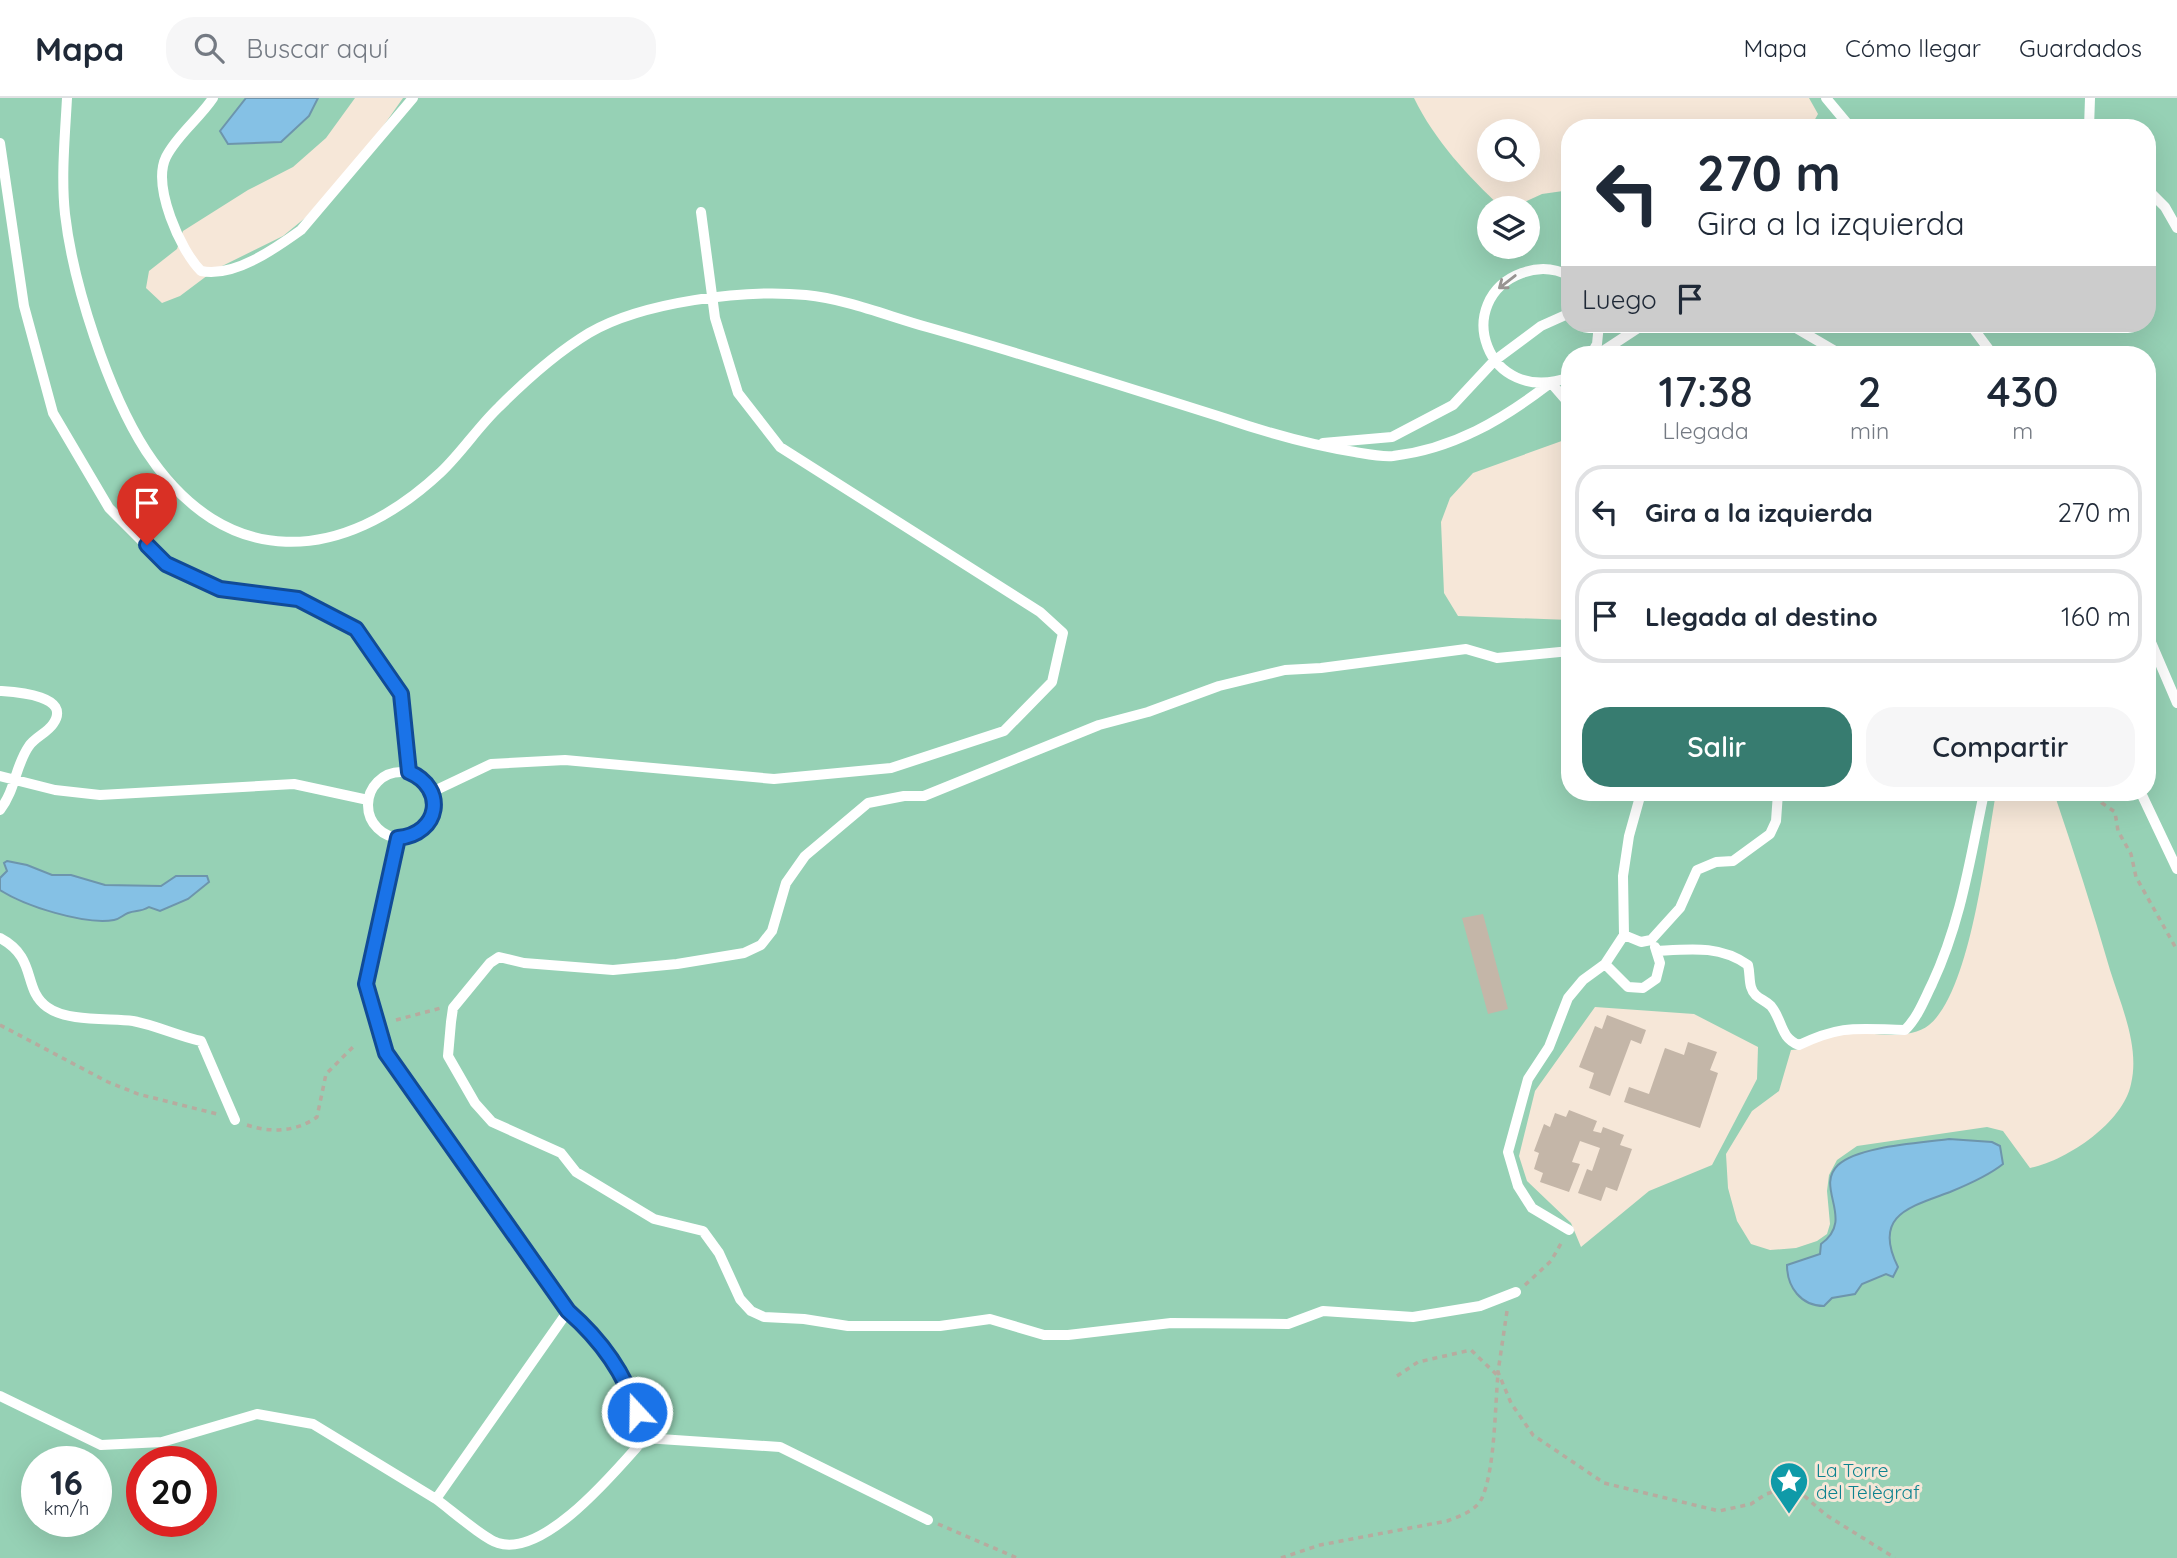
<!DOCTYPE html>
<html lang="es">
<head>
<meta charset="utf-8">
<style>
	body { margin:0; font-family:Quicksand,sans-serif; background:#f6f6f7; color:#1f2937; height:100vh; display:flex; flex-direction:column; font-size:26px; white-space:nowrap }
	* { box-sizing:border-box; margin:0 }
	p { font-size:23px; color:#747a83 }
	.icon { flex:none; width:38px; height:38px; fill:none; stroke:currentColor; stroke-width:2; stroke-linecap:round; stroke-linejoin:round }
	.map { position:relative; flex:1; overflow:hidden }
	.side { position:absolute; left:1561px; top:248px; width:595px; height:455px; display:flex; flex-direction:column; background:#fff; border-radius:28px; box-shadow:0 7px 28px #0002 }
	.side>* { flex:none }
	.banner { position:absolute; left:1561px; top:21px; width:595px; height:214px; border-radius:28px; box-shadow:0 7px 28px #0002; background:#fff; color:#1f2937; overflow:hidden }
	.controls { position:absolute; left:1477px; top:21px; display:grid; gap:14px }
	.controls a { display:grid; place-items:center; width:63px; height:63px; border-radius:50%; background:#fff; box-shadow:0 7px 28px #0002; font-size:35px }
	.speed { position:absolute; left:21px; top:1348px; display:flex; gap:14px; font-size:35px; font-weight:700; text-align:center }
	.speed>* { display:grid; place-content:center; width:91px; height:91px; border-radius:50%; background:#fff; box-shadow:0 7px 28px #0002; line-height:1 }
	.speed small { font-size:18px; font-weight:400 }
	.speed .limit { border:10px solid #d22; background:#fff; color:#111 }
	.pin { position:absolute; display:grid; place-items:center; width:60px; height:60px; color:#fff; margin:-72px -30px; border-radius:50% 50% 50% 0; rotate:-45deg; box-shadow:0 0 7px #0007 }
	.pin .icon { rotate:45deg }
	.me { position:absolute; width:77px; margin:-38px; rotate:339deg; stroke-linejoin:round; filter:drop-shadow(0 0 5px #0008) }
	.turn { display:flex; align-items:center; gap:24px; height:147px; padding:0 21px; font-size:32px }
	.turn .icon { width:91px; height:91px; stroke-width:2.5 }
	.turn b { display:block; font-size:49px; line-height:60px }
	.then { display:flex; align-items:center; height:66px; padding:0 21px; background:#0003; gap:14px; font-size:26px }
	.eta { display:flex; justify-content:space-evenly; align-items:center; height:119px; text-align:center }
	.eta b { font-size:42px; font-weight:600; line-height:49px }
	.action { display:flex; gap:14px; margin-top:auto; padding:14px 21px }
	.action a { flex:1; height:80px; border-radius:28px; background:#377c70; color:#fff; font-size:28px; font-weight:600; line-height:80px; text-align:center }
	.action a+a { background:#f6f6f7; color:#1f2937 }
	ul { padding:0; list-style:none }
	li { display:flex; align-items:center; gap:21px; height:94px; margin:0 14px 10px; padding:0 7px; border:4px solid #e0e1e3; border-radius:28px }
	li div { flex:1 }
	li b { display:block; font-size:26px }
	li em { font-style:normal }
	header { display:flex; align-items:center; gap:42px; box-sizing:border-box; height:98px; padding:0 35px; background:#fff; border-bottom:2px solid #e0e1e3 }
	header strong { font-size:33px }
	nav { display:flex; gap:38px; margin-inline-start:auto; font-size:24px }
	.search { width:490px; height:63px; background:#f6f6f7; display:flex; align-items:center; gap:18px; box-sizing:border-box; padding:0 24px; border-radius:28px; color:#747a83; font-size:26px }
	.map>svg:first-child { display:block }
</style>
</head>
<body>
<header>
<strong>Mapa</strong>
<div class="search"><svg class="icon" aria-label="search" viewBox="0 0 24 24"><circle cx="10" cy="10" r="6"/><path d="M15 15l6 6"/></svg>Buscar aquí</div>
<nav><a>Mapa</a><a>Cómo llegar</a><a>Guardados</a></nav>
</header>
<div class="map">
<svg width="2177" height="1460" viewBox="0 0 2177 1460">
	<rect width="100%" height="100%" fill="#f6e7d8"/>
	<path fill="#96d1b5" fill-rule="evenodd" d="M0 0H355L326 40 293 69 248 92 183 133 177 151 149 173 146 190 162 205 180 198 216 171 283 138 305 120 372 44 403 0H1414C1435 43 1468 78 1502 110H1489V149H1528V110H1511L1542 96 1570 92V226H2147V30H1810L1818 16 1809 0H2177V1460H0ZM1570 257H2147V695H2054C2074 754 2093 813 2110 872 2121 907 2140 949 2131 986 2123 1025 2066 1063 2030 1070L2003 1033 1987 1029 1857 1048 1837 1062 1829 1077 1827 1093 1830 1126 1827 1136 1817 1143 1796 1150 1770 1152 1751 1146 1737 1123 1728 1090 1726 1056 1752 1013 1779 993 1791 952C1808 952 1818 938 1835 935 1862 931 1905 946 1929 927 1971 893 1986 750 1996 695H1570V522L1458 518 1444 495 1441 424 1450 400 1473 375 1570 340ZM1595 909 1694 916 1758 949 1757 981 1712 1067 1649 1093 1581 1149 1571 1125 1527 1083 1519 1058 1535 993ZM37 1363H96V1423H37ZM142 1363H201V1423H142Z"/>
	<path fill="#85c1e5" stroke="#6d95ac" stroke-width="2" d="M246 0H318L309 18 281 44 228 46 220 33Z
		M7 763 27 767 52 777H71L105 787 161 788 176 778H207L209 784 188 801 160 813 149 809C141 814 136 812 128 815 123 817 120 821 114 822 84 827 25 808 0 792V780L7 773 4 765Z
		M1949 1041 1992 1044 2000 1048 2003 1066C1988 1078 1967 1087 1950 1094 1910 1109 1872 1117 1898 1169L1893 1179 1886 1176 1862 1186 1855 1196 1832 1200 1824 1208C1801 1208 1787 1189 1787 1167L1820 1156 1821 1146C1856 1121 1814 1090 1838 1067 1858 1048 1921 1045 1949 1041Z"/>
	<path fill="#c4b6a8" d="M1483 816 1508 911 1488 916 1462 820Z
		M1607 917 1646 932 1641 946 1631 942 1610 998 1589 990 1594 975 1579 969 1595 928 1602 931Z
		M1688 944 1717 954 1710 972 1718 975 1700 1030 1624 1004 1629 989 1649 996 1665 950 1684 957Z
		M1569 1012 1597 1023 1593 1033 1601 1035 1603 1029 1624 1037 1620 1047 1632 1051 1617 1093 1606 1089 1601 1103 1578 1095 1587 1071 1592 1073 1600 1050 1580 1043 1572 1064 1580 1066 1569 1094 1540 1084 1543 1075 1534 1071 1539 1055 1534 1053 1544 1026 1550 1029 1555 1015 1566 1019Z"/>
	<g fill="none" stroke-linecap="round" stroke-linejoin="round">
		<path stroke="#b7ab9f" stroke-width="3.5" stroke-dasharray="5 5" stroke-linecap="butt" d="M2099 695 2102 705 2115 714 2118 733 2131 756 2136 779 2177 852
			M396 922 441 910
			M0 927 108 984 138 996 217 1016
			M247 1027C271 1035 296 1034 317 1019L326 976 354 948
			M1525 1187 1551 1163 1563 1142
			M1507 1213 1498 1274 1511 1305 1533 1337 1604 1385 1719 1413 1751 1406 1766 1396 1786 1390 1801 1395 1826 1417 1895 1460
			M1397 1278 1418 1264 1471 1252 1498 1278
			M938 1426 1017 1460
			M1281 1460 1320 1447 1447 1423C1460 1418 1476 1413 1482 1400 1495 1371 1495 1308 1498 1276"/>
		<path stroke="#fff" stroke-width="10" d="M67 0C65 38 61 78 65 116 73 186 108 294 146 353 225 474 342 467 441 374 462 354 478 329 499 309 526 282 556 255 589 235 642 204 744 191 806 197 846 201 888 218 927 229 1027 257 1125 289 1224 320 1268 335 1309 347 1355 354 1367 356 1381 359 1393 358 1453 351 1502 322 1549 286
			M213 0C199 21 177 37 166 59 152 88 180 152 201 173 234 180 276 150 301 132L413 0
			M1826 0 1851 30
			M2089 30 2090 0
			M0 45 24 208 53 315 109 410 165 466 220 491 298 501 356 531 401 596 409 674
			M2147 91 2165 109 2177 130
			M1570 178C1555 170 1538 169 1522 175 1451 201 1485 310 1570 279
			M1789 226 1842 257
			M1970 226 1993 257
			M1591 257 1597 246 1599 226
			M1597 257 1638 230 1650 226
			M1552 286 1565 301 1570 313
			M1323 345 1392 339 1453 307 1494 263 1541 228 1570 215
			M2147 535 2177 605
			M0 593C14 594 73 597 53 626 47 635 35 639 29 648 15 668 16 691 0 712
			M368 707a33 33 0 1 1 66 0a33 33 0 1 1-66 0Z
			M0 678 55 692 100 697 294 686 368 702
			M432 694 491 666 565 662 774 681 891 670 1004 633 1052 584 1063 535 1040 514 780 349 738 295 715 220 701 114
			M2141 695 2177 771
			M1624 837 1641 844 1651 842 1680 810 1697 772 1716 764 1733 763 1770 736 1776 723 1778 695
			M0 840C38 860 22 891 47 909 67 924 110 920 133 923 155 927 178 938 201 943L235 1022
			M1657 853C1690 851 1720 847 1748 867 1750 875 1749 882 1751 889 1754 900 1764 901 1771 908 1783 923 1780 940 1799 947 1843 926 1858 931 1905 932 1918 919 1924 902 1932 886 1961 824 1970 761 1984 695
			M1605 866 1628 889 1643 890 1656 881 1660 865 1655 849
			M1569 1132 1532 1110 1518 1088 1508 1054 1528 981 1549 949 1568 900 1583 882 1605 866 1624 837 1623 778 1629 738 1641 695
			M1516 1194 1480 1208 1413 1219 1323 1213 1288 1226 1171 1225 1068 1237H1044L990 1221 940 1228H848L804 1221 764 1219 751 1213 740 1201 719 1155 703 1133 654 1121 576 1074 561 1055 492 1024 475 1005 448 958 451 924 453 910 490 865 499 859 524 865 613 872 677 866 744 855 761 847 772 833 786 785 805 758 868 705 904 698H924L1099 627 1148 614 1219 588 1285 572 1321 570 1466 551 1497 560 1570 553
			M0 1298 101 1347 162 1344 257 1316 313 1326 436 1401 568 1213 386 955 366 886 398 740
			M645 1340 780 1349 928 1422
			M436 1401C450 1411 484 1441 498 1445 545 1460 617 1371 645 1340 627 1285 613 1252 568 1213"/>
	</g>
	<defs><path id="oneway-shaft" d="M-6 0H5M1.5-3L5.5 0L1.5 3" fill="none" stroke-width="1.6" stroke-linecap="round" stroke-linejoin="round" transform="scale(1.75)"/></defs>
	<use stroke="#9a9694" href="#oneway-shaft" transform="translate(1507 184) rotate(142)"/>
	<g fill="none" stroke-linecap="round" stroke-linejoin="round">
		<g stroke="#114b97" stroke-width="18">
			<path id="route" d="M147 447 166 466 220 491 298 501 356 531 401 596 409 674C447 690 440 736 398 740L366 886 386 955 568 1213C600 1241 624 1273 637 1314"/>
		</g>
		<use href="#route" stroke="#1a73e8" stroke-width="12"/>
	</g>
	<defs>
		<g id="sight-pin" transform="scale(2.0125)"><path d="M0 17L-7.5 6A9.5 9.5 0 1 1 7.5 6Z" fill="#0f9aa8" stroke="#f6e7d8"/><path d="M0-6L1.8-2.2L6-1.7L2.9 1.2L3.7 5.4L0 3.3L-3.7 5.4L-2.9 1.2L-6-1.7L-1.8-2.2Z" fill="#fff"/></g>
	</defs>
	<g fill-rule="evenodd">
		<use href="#sight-pin" x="1789" y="1383"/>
	</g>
	<g text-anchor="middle" stroke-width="6" stroke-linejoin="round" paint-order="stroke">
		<g font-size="19" fill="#0d838f" stroke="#f6e7d8" text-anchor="start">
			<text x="1816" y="1379">La Torre<tspan x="1816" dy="22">del Telègraf</tspan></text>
		</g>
	</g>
</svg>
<div class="controls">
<a><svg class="icon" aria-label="search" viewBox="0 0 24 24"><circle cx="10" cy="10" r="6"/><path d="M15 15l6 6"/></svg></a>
<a><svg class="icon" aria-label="layers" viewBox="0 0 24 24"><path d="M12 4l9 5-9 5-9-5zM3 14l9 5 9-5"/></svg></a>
</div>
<div class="speed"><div>16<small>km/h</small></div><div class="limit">20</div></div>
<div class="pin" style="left:147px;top:447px;background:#d93025"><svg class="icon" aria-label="arrive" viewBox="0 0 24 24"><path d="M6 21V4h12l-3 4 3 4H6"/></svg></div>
<svg class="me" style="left:637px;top:1314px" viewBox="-20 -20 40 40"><circle r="17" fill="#1a73e8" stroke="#fff" stroke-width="3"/><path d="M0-11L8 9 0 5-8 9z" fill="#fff"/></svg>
<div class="banner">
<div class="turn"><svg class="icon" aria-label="left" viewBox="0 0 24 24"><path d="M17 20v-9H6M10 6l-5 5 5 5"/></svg><div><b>270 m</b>Gira a la izquierda</div></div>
<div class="then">Luego<svg class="icon" aria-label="arrive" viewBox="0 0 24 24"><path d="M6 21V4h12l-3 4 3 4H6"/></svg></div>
</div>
<section class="side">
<div class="eta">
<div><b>17:38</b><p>Llegada</p></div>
<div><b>2</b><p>min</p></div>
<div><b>430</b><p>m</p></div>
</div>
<ul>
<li><svg class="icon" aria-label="left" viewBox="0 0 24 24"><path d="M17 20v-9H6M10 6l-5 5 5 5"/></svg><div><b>Gira a la izquierda</b></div><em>270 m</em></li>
<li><svg class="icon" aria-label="arrive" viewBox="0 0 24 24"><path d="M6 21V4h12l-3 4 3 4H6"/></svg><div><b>Llegada al destino</b></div><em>160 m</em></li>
</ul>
<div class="action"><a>Salir</a><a>Compartir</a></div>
</section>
</div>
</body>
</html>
